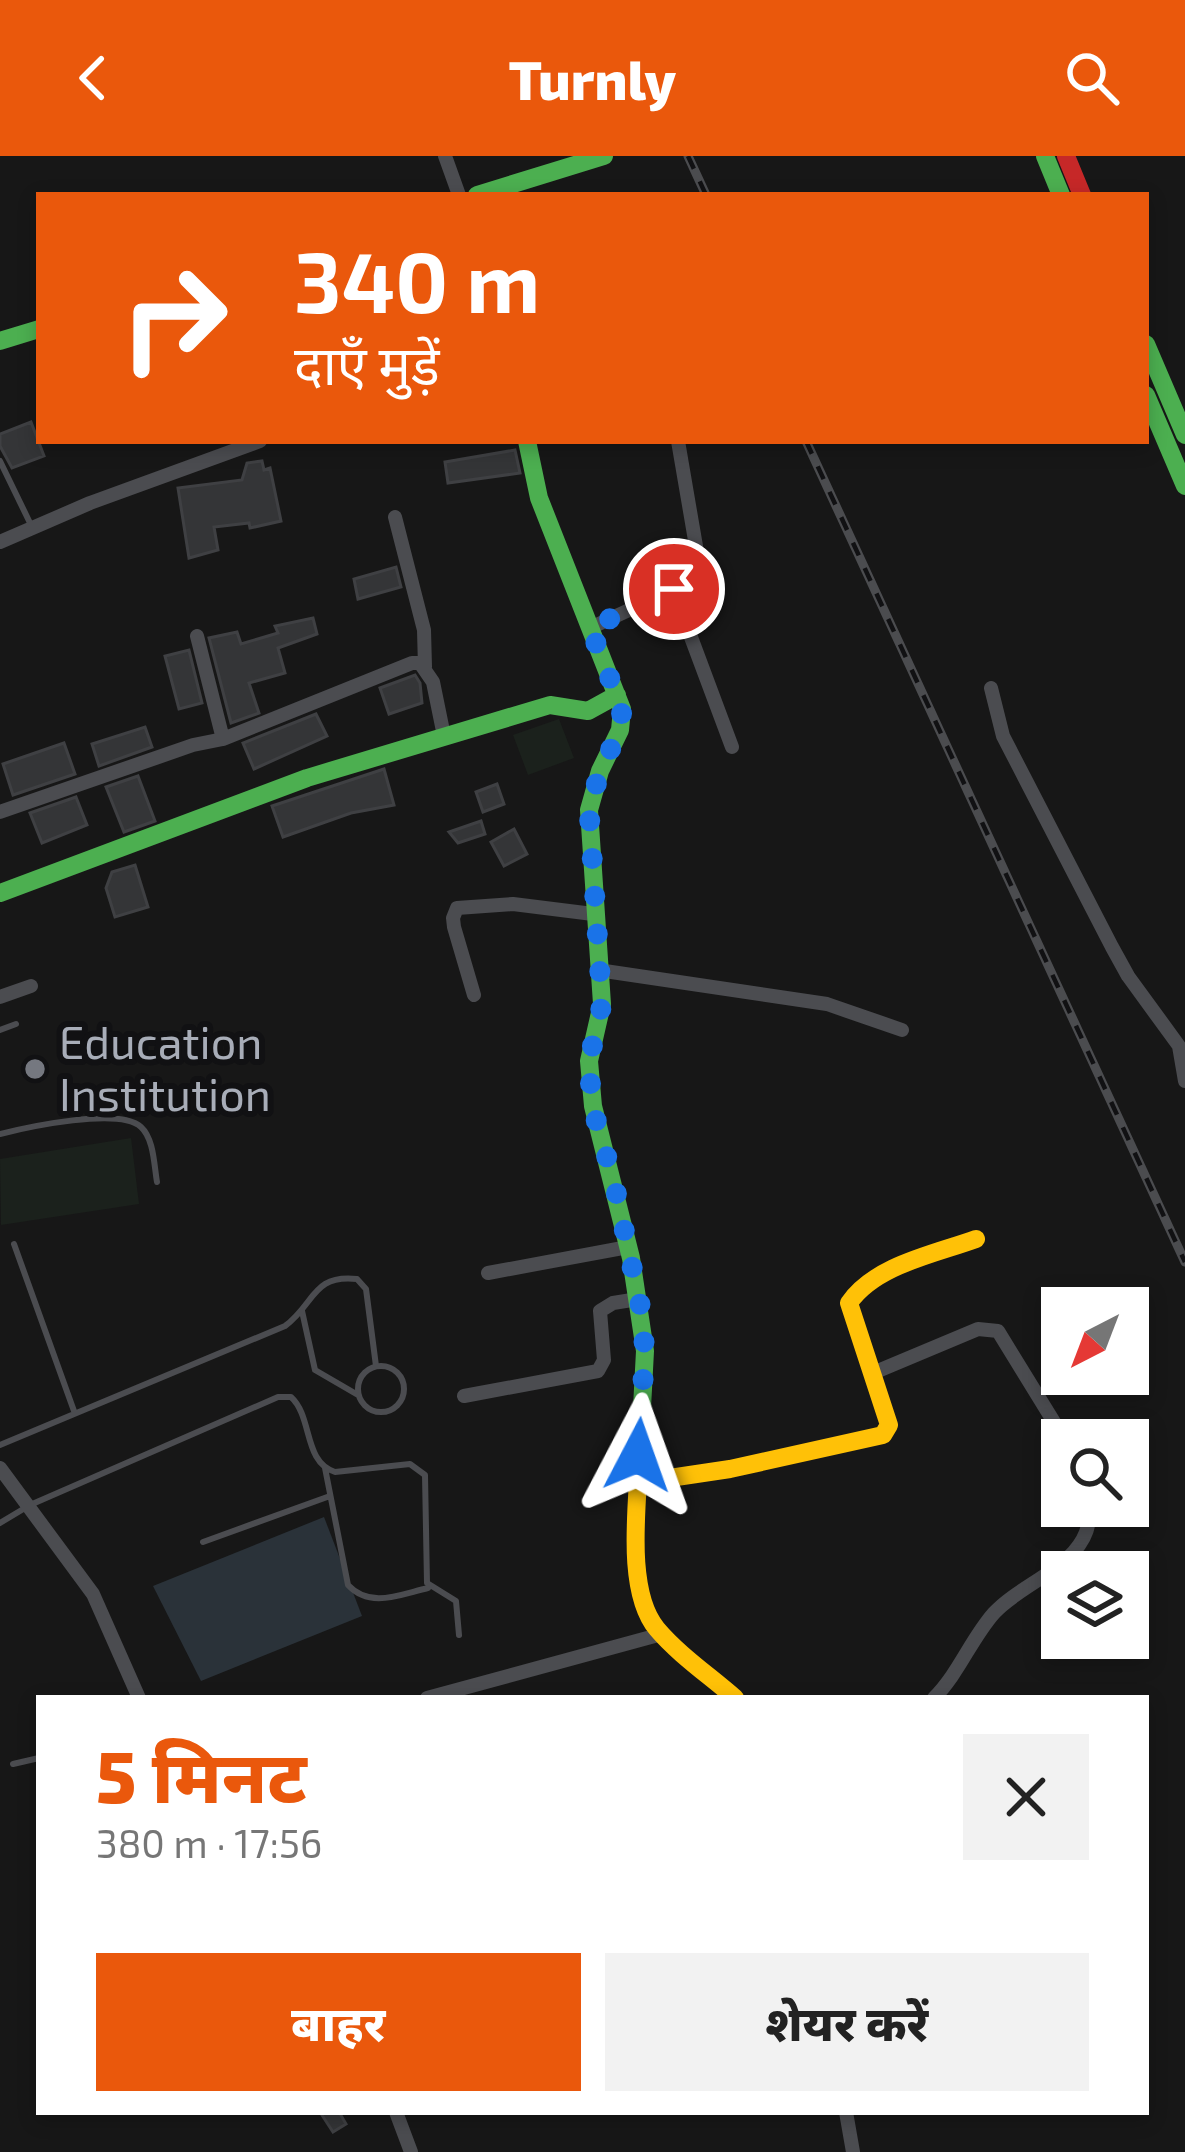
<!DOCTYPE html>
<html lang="hi">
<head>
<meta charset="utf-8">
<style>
	body { margin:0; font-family:"Exo 2","Noto Sans Devanagari",sans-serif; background:#f2f2f2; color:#222; height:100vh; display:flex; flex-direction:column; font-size:45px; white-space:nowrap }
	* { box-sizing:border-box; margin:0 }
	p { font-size:39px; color:#767676 }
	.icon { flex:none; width:66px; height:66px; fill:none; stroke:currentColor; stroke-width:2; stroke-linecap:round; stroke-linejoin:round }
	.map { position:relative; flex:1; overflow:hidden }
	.side { position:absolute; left:36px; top:1539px; width:1113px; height:420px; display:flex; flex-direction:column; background:#fff; border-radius:0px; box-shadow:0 6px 18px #0003 }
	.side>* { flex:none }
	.banner { position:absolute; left:36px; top:36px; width:1113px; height:252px; border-radius:0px; box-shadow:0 6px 18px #0003; background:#ea580c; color:#fff; overflow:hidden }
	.needle { width:78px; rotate:222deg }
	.buttons { position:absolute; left:1041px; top:1131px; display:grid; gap:24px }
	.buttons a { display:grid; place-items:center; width:108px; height:108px; border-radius:0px; background:#fff; box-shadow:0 6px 18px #0003; font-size:60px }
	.pin { position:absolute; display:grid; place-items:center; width:102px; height:102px; color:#fff; margin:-51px; border:6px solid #fff; border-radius:50%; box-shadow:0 3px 12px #0007 }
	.me { position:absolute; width:132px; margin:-66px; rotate:4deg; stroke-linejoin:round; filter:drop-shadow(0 0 9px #0008) }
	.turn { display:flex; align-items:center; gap:42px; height:252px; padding:0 60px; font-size:54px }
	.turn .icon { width:156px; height:156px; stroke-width:2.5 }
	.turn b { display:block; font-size:84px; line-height:102px }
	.round { display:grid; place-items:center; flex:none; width:126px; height:126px; border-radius:0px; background:#f2f2f2 }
	.overview { display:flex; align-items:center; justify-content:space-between; height:204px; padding:0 60px }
	h1 { font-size:72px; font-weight:800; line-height:90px; color:#ea580c }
	.action { display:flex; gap:24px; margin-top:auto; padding:24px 60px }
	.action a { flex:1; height:138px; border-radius:0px; background:#ea580c; color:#fff; font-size:48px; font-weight:800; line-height:138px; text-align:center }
	.action a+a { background:#f2f2f2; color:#222 }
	header { display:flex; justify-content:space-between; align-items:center; height:156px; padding:0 60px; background:#ea580c; color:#fff; font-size:54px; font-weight:800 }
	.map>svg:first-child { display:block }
</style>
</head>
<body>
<header><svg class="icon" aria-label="back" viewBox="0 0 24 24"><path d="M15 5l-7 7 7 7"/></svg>Turnly<svg class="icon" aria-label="search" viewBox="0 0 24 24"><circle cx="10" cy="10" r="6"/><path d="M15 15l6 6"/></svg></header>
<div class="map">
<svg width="1185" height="1996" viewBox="0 0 1185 1996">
	<rect width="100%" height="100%" fill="#171717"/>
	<path fill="#1b211c" d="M559 563 574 602 528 619 513 579Z
		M131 982 139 1048 1 1069 0 1003Z"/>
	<path fill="#2a3239" d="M324 1361 362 1460 201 1525 153 1430Z"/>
	<path fill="#343537" stroke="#3f4043" stroke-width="3" d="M31 266 44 300 12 312 0 290V278Z
		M515 294 520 317 448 327 445 306Z
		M262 305 264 314 270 312 281 365 250 372 249 367 214 371 218 394 189 402 178 332 242 324 247 307Z
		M396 411 401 431 358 443 354 423Z
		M313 462 317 478 278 492 285 517 249 527 259 557 231 567 209 482 237 476 241 488 278 477 275 470Z
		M189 494 202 547 179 553 165 500Z
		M415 519 420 527 422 547 389 558 380 532Z
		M316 558 327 580 254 613 243 587Z
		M145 571 152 591 99 610 92 588Z
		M64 587 75 618 13 639 3 608Z
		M384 613 394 649 351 657 283 681 272 650Z
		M138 620 155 665 124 676 106 631Z
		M497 628 504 648 483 656 476 636Z
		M76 641 87 669 42 687 30 657Z
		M481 665 485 678 458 687 449 676Z
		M514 673 527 698 504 710 491 686Z
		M135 709 148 751 115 761 106 732 112 716Z
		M320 1956H339L346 1968 333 1976Z"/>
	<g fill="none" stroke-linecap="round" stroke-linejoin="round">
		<path stroke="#4b4c50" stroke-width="6" d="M0 305 31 369
			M0 874 16 868
			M0 978C28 971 119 951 141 971 154 983 154 1009 157 1026
			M14 1088 74 1255
			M302 1155 315 1214 358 1239
			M358 1233a23 23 0 1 1 46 0a23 23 0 1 1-46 0Z
			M0 1289 285 1170C315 1148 312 1118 357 1123L366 1133 376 1210
			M325 1312 348 1429C370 1453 401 1438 428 1432
			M0 1367 30 1349 278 1241H291C313 1261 303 1306 335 1316L410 1308 425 1319 427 1427 456 1445 459 1479
			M203 1386 330 1340
			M13 1608 39 1602"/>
		<path stroke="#4b4c50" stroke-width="14" d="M445 0 459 39
			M395 361 424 474 425 511
			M0 386 90 347 260 285
			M673 433 732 591
			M590 472 666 437 694 419 697 396 678 285
			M197 480 223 583
			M991 532 1003 580 1112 791 1128 820 1179 890 1185 925
			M0 656 193 589 223 583 412 507H420L433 526 444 580
			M598 814 827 848 902 874
			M474 839 454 771 453 762 457 752 513 748 593 758
			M0 841 31 830
			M488 1117 628 1091
			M873 1217 978 1173 998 1175 1065 1284
			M464 1240 598 1215 604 1204 600 1155 613 1147 638 1143
			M0 1312 93 1438 139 1542
			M427 1542 662 1478
			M934 1542C959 1517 971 1483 994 1457 1025 1423 1096 1406 1089 1350
			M396 1956 411 1996
			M846 1956 853 1996"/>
		<path stroke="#4caf50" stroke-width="18" d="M1045 0 1061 39
			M477 39 604 0
			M0 185 39 173
			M1146 188 1185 279
			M1146 239 1185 330
			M527 285 539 342 622 553 620 574 600 615 589 654 602 848 589 905 593 950 631 1102 645 1195 639 1308
			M0 737 307 622 550 549 588 555 617 539"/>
		<path stroke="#ffc107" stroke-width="18" d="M639 1308C637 1353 626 1436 657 1473 679 1499 710 1520 735 1542
			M636 1327 730 1313 883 1279 889 1269 849 1147C875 1109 935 1098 976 1083"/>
		<path stroke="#c62828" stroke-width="18" d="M1066 0 1082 39"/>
		<g stroke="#4b4c4f" stroke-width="9">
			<path id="rail" d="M688 0 706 39
				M806 285 1185 1106"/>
		</g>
		<use href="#rail" stroke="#111113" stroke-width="4.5" stroke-dasharray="14" stroke-linecap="butt"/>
	</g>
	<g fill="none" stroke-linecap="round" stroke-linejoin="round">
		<path stroke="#1a73e8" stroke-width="21" stroke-dasharray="0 37.8" d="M638 1299 645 1195 640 1148 614 1026 592 950 589 905 602 848 589 654 600 615 620 574 622 553 590 472 674 433"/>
	</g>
	<circle fill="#757880" stroke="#111113" stroke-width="4.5" cx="35" cy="913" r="12"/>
	<g text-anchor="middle" stroke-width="12" stroke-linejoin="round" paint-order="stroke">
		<g font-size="45" fill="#a8adb8" stroke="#111113" text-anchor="start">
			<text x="59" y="903">Education<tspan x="59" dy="52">Institution</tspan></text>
		</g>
	</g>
</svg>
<div class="buttons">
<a><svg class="needle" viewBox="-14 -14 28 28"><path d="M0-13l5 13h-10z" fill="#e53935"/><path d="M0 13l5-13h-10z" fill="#767676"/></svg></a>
<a><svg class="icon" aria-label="search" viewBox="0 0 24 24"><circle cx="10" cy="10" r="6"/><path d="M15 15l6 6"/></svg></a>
<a><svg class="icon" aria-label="layers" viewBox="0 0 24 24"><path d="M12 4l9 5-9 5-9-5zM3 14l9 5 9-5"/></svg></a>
</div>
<div class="pin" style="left:674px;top:433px;background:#d93025"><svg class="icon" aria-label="arrive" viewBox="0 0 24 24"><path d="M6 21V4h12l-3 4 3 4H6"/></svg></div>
<svg class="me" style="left:638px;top:1299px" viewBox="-20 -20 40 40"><path d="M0-17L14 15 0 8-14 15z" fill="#1a73e8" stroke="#fff" stroke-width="4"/></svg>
<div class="banner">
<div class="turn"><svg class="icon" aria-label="right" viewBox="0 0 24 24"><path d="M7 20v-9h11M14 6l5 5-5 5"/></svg><div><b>340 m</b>दाएँ मुड़ें</div></div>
</div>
<section class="side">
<div class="overview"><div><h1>5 मिनट</h1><p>380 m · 17:56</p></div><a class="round"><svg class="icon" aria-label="close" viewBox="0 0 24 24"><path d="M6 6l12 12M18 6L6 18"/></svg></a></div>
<div class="action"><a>बाहर</a><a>शेयर करें</a></div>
</section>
</div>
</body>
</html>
